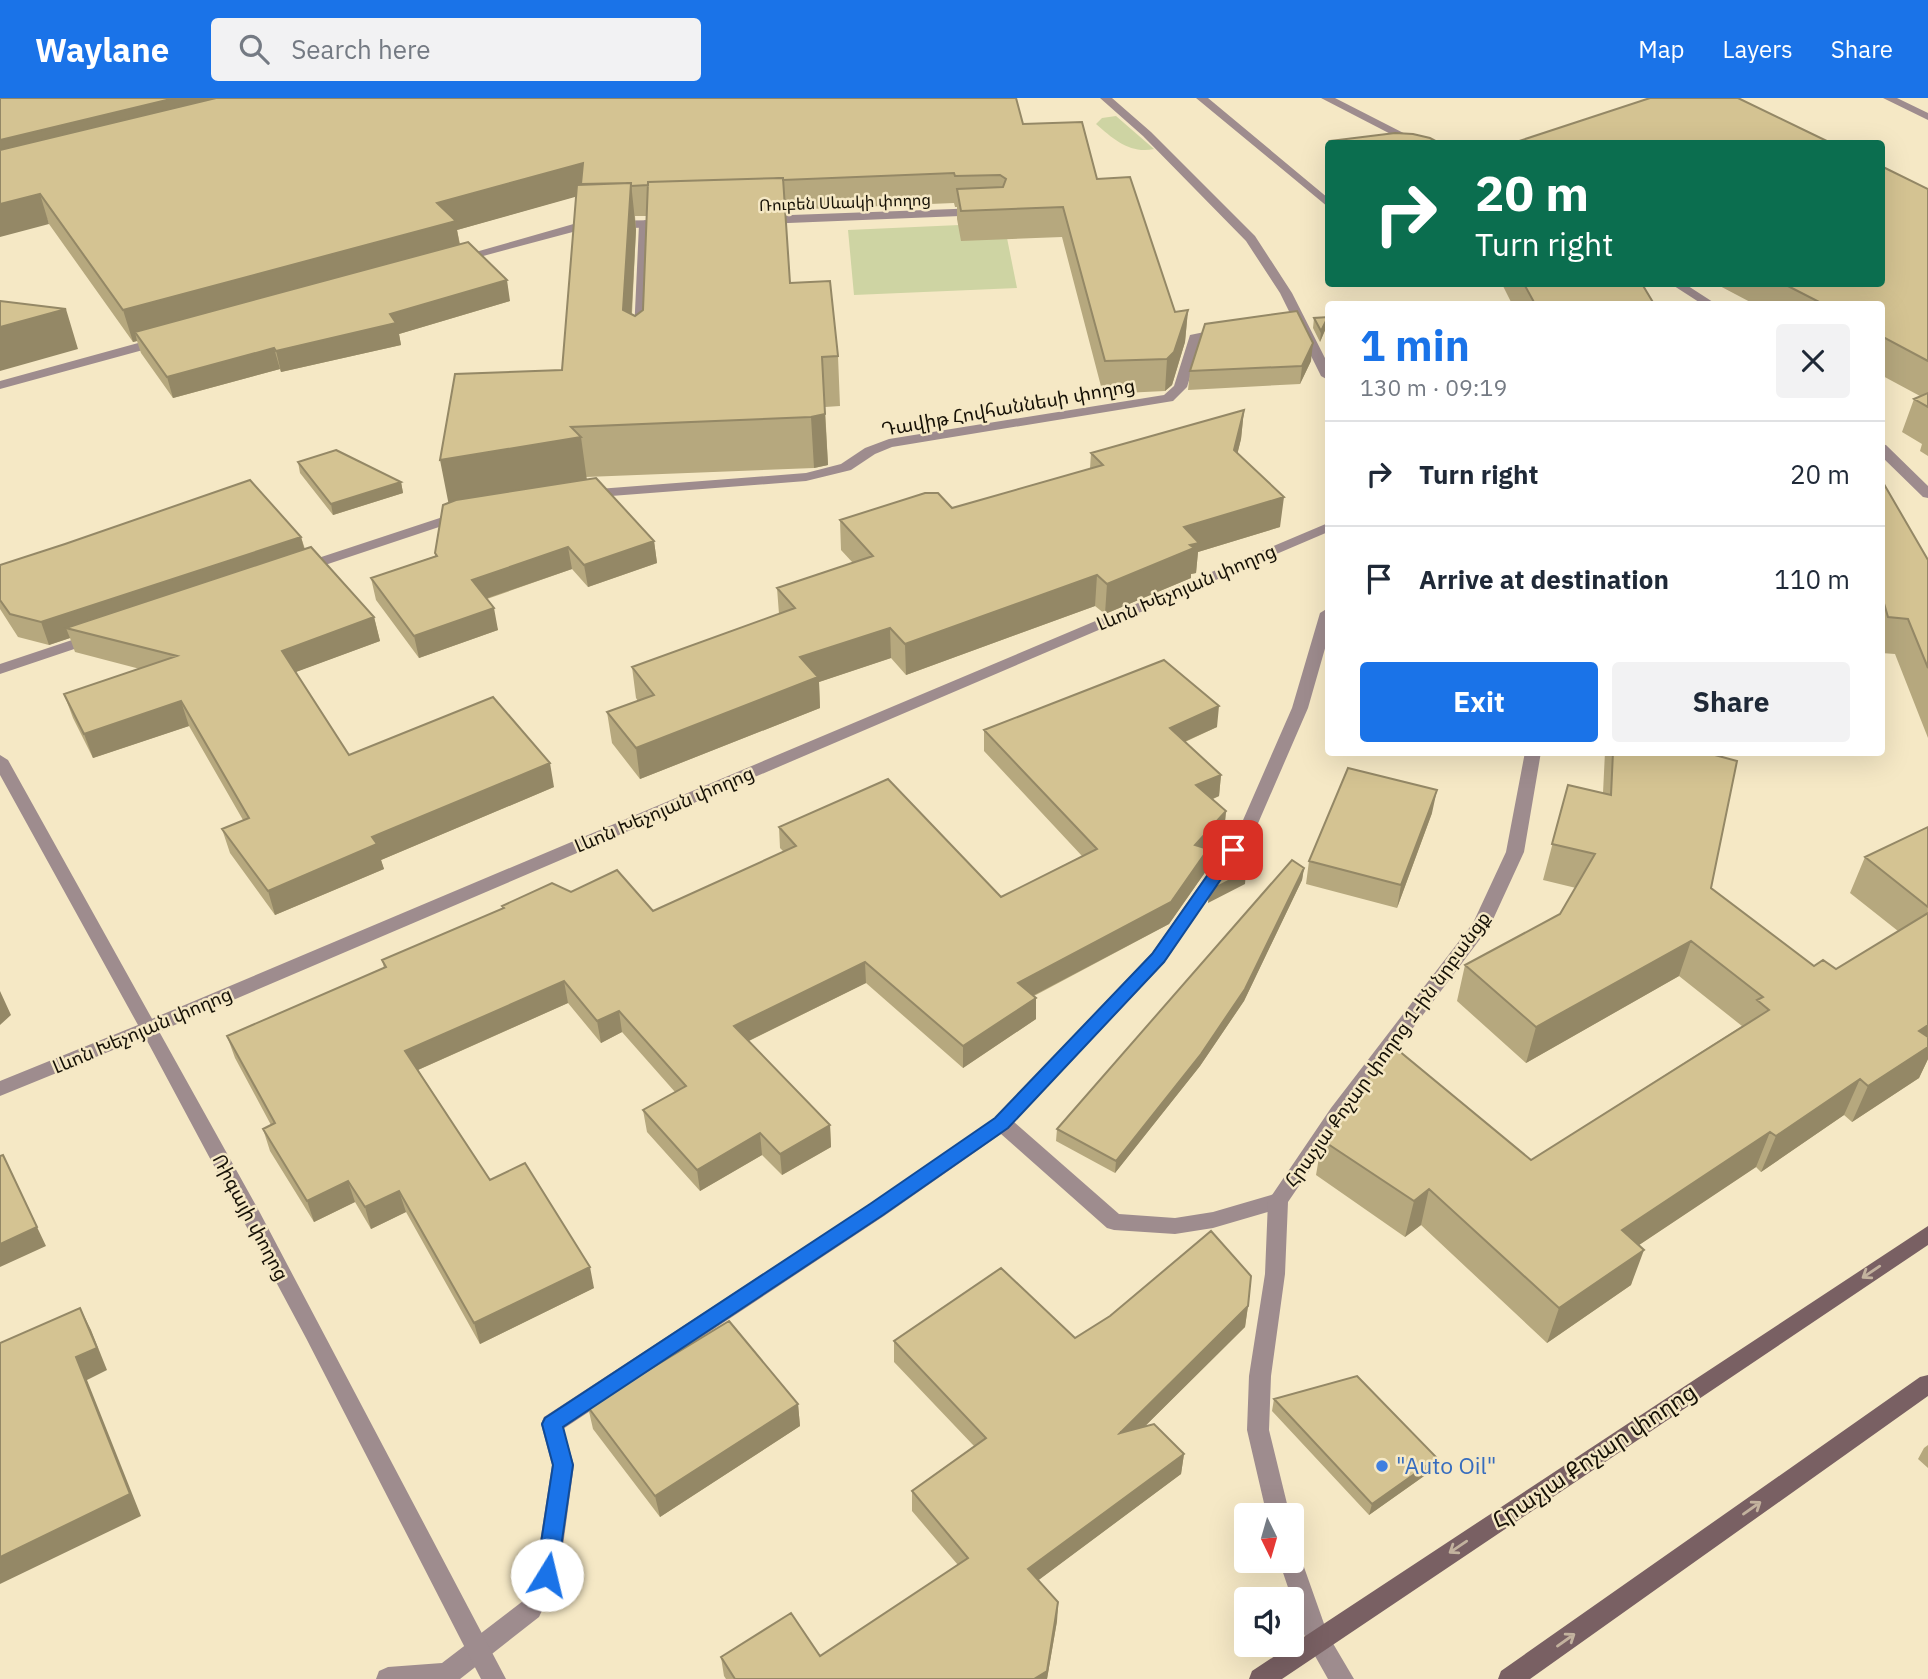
<!DOCTYPE html>
<html lang="en">
<head>
<meta charset="utf-8">
<style>
	body { margin:0; font-family:"IBM Plex Sans","Noto Sans Armenian",sans-serif; background:#f2f2f3; color:#1f2937; height:100vh; display:flex; flex-direction:column; font-size:26px; white-space:nowrap }
	* { box-sizing:border-box; margin:0 }
	p { font-size:23px; color:#747a83 }
	.icon { flex:none; width:38px; height:38px; fill:none; stroke:currentColor; stroke-width:2; stroke-linecap:round; stroke-linejoin:round }
	.map { position:relative; flex:1; overflow:hidden }
	.panel { position:absolute; left:1325px; top:203px; width:560px; height:455px; display:flex; flex-direction:column; background:#fff; border-radius:7px; box-shadow:0 7px 28px #0002 }
	.panel>* { flex:none }
	.banner { position:absolute; left:1325px; top:42px; width:560px; height:147px; border-radius:7px; box-shadow:0 7px 28px #0002; background:#0b6e4f; color:#fff; overflow:hidden }
	.needle { width:46px; rotate:175deg }
	.fabs { position:absolute; left:1234px; top:1405px; display:grid; gap:14px }
	.fabs a { display:grid; place-items:center; width:70px; height:70px; border-radius:7px; background:#fff; box-shadow:0 7px 28px #0002; font-size:35px }
	.pin { position:absolute; display:grid; place-items:center; width:60px; height:60px; color:#fff; margin:-30px; border-radius:14px; box-shadow:0 4px 10px #0006 }
	.me { position:absolute; width:77px; margin:-38px; rotate:9deg; stroke-linejoin:round; filter:drop-shadow(0 0 5px #0008) }
	.turn { display:flex; align-items:center; gap:24px; height:147px; padding:0 35px; font-size:32px }
	.turn .icon { width:91px; height:91px; stroke-width:2.5 }
	.turn b { display:block; font-size:49px; line-height:60px }
	.round { display:grid; place-items:center; flex:none; width:74px; height:74px; border-radius:7px; background:#f2f2f3 }
	.overview { display:flex; align-items:center; justify-content:space-between; height:119px; padding:0 35px }
	h1 { font-size:42px; font-weight:800; line-height:52px; color:#1a73e8 }
	.cta { display:flex; gap:14px; margin-top:auto; padding:14px 35px }
	.cta a { flex:1; height:80px; border-radius:7px; background:#1a73e8; color:#fff; font-size:28px; font-weight:800; line-height:80px; text-align:center }
	.cta a+a { background:#f2f2f3; color:#1f2937 }
	ul { padding:0; list-style:none }
	li { display:flex; align-items:center; gap:21px; height:105px; padding:0 35px; border-top:2px solid #e0e1e3 }
	li div { flex:1 }
	li b { display:block; font-size:26px }
	li em { font-style:normal }
	header { display:flex; align-items:center; gap:42px; box-sizing:border-box; height:98px; padding:0 35px; background:#1a73e8; color:#fff }
	header strong { font-size:33px }
	nav { display:flex; gap:38px; margin-inline-start:auto; font-size:24px }
	.search { width:490px; height:63px; background:#f2f2f3; display:flex; align-items:center; gap:18px; box-sizing:border-box; padding:0 24px; border-radius:7px; color:#747a83; font-size:26px }
	.map>svg:first-child { display:block }
</style>
</head>
<body>
<header>
<strong>Waylane</strong>
<div class="search"><svg class="icon" aria-label="search" viewBox="0 0 24 24"><circle cx="10" cy="10" r="6"/><path d="M15 15l6 6"/></svg>Search here</div>
<nav><a>Map</a><a>Layers</a><a>Share</a></nav>
</header>
<div class="map">
<svg width="1928" height="1581" viewBox="0 0 1928 1581">
	<rect width="100%" height="100%" fill="#f5e8c5"/>
	<path fill="#ced4a3" d="M1116 18 1154 51C1131 56 1114 42 1096 26L1102 20Z
		M1004 125 1017 190 854 197 848 132Z"/>
	<g fill="none" stroke-linecap="round" stroke-linejoin="round">
		<path fill="#9e8c8e" fill-rule="evenodd" d="M1100 0H1112L1151 34 1255 138 1292 195 1328 266V282L1321 278 1280 195 1246 143 1143 38Z
			M1196 0H1208L1328 100V109Z
			M1321 0H1335L1425 46H1410Z
			M645 122 651 126 646 235 640 239 634 235 639 126Z
			M1671 186H1685L1716 206H1702Z
			M1881 346 1886 347 1928 388V400L1923 399 1881 358Z
			M1328 510V540L1308 610 1256 730 1164 865 1014 1024 1119 1116 1175 1120 1213 1114 1278 1095 1285 1097 1288 1103 1285 1109 1213 1130 1175 1136 1114 1132 1107 1130 1001 1036 884 1118 560 1333 552 1336 544 1333 541 1326 544 1319 870 1106 995 1020 1152 855 1240 729 1292 610 1320 515Z"/>
		<path fill="#9e8c8e" fill-rule="evenodd" d="M981 110 985 111V117L764 126 758 122 764 118Z
			M670 122 674 123V129L584 131 457 165 451 161 584 123Z
			M1224 230 1230 234 1229 237 1201 243 1187 289 1173 303 892 349 875 356 851 372 806 383 585 400 578 396 585 392 806 375 841 366 865 350 889 341 1164 297 1174 288 1190 237Z
			M160 239 166 243 165 246 0 291V283Z
			M461 413 468 417 466 420 307 473 302 474 295 470 297 467Z
			M1328 425V434L156 935H142L140 930 142 925Z
			M93 535 101 540 98 543 0 576V566Z
			M1525 654H1541L1524 754 1490 828 1345 1020 1288 1104 1285 1176 1271 1278 1269 1332 1290 1418H1267L1247 1332 1249 1278 1265 1176 1268 1103 1331 1010 1473 825 1506 754Z
			M552 1316 560 1319 574 1367 559 1477 539 1519 460 1581H376L379 1573 388 1569 442 1565 523 1503 535 1476 552 1367 541 1326 544 1319Z
			M1292 1453 1299 1455 1328 1537 1354 1581H1328L1306 1542 1279 1463H1292Z"/>
		<path fill="#9e8c8e" fill-rule="evenodd" d="M1883 0H1897L1928 15V22Z
			M0 657 8 662 259 1113 506 1581H481L306 1240 145 939 0 998V983L138 927 0 677Z"/>
		<path fill="#796063" fill-rule="evenodd" d="M1928 1128V1147L1282 1581H1249L1252 1573Z
			M1928 1277V1298L1530 1581H1498L1501 1573 1920 1279Z"/>
	</g>
	<path fill="#b6a87e" fill-rule="evenodd" d="M0 0 1023 26 1097 81 1175 214 1188 212 1185 244 1172 287 1165 293 1103 296 1062 139 961 143 957 121V109H955L954 105 785 112 790 185 838 258 840 308 825 309 828 367 814 370 586 379 587 382 654 443 657 465 588 489 572 471 487 501 498 532 419 560 376 502 371 480 435 458V455L448 405 562 272 576 98 457 132 460 146 510 203 399 236 401 247 281 274 280 271 173 300 141 255 137 243 133 244 49 126ZM635 118H647L643 212 635 218 632 216 636 132Z
		M1328 54V75L1326 74Z
		M1928 91V358L1920 353 1922 346 1902 334 1914 301 1920 298 1881 277V206H1754L1716 186H1881Z
		M1502 186H1642L1654 206H1512Z
		M1328 219 1326 230 1320 244 1313 230 1314 220Z
		M1328 230V252L1325 242 1326 231Z
		M1311 263 1300 286 1188 292 1190 273Z
		M1244 312 1241 341 1237 356 1280 429 1198 454 1196 475 1191 476V480L1105 516 1095 508 906 577 891 560 819 584 820 610 640 681 612 645 607 614 638 603 636 600 632 569 779 516 777 490 853 465 841 452 840 422 952 410 1090 371 1091 355Z
		M298 364 401 384 403 395 333 417 300 375Z
		M1881 381 1928 462V640L1895 556 1881 555Z
		M301 439 305 451 374 519 380 543 295 574 349 657 554 689 381 762 384 771 275 817 230 755 222 731 243 722 189 628 93 660 73 620 64 596 140 571 75 554 70 540 49 547 18 539 0 511V467Z
		M1217 629 1185 644 1221 677 1219 698 1213 701 1226 713 1224 734 1208 751 1206 773 1169 826 1034 898 1036 900V921L963 970 866 885 749 943 830 1027 831 1049 782 1077 762 1057 700 1093 647 1034 643 1012 675 994 622 934 601 945 568 905 418 972 490 1082 594 1190 480 1246 406 1114 371 1131 355 1104 314 1124 270 1053 263 1031 271 1027 235 960 227 938 384 870 382 862 502 811V808L571 794 653 813 784 754 780 750 779 729 1001 799 1082 758 984 653V632Z
		M1605 654H1711V790L1814 868 1836 871 1898 833 1850 795 1865 759 1928 729V961L1919 980 1852 1024 1844 1017 1761 1074 1756 1069 1639 1147 1631 1187 1547 1245 1421 1127 1405 1139 1316 1077 1322 1042 1531 1062 1742 928 1679 878 1526 965 1457 903 1465 867 1560 816 1576 790 1543 782 1568 687 1603 695Z
		M1432 715 1397 810 1306 786 1309 763Z
		M1304 770 1302 782 1244 903 1200 968 1115 1075 1056 1043 1057 1031Z
		M1248 1208 1245 1229 1145 1328 1184 1356 1181 1376 1038 1482 1058 1504 1057 1523 1047 1581H726L724 1578 721 1559 820 1558 958 1467 912 1413V1393L974 1348 894 1264V1243L1075 1240Z
		M1274 1301 1437 1360 1434 1371 1369 1417 1272 1313Z
		M798 1306 800 1328 660 1419 593 1331 588 1309Z
		M1928 1347V1370L1918 1361 1924 1350Z"/>
	<path fill="#948866" d="M175 0H302L0 74V42Z
		M583 65 582 97 457 132 461 154 135 234 137 243 133 244 123 212 437 105Z
		M631 85 636 132 629 261 623 212Z
		M40 96 49 126 0 139V106Z
		M507 182 510 203 399 236 401 247 281 274 276 253 390 216Z
		M66 211 78 251 0 273V229Z
		M1188 212 1185 244 1172 287 1165 293 1167 261Z
		M1328 219 1326 230 1320 244 1321 233Z
		M1313 245 1311 263 1300 286 1302 268Z
		M274 250 280 271 173 300 167 279Z
		M1244 312 1241 341 1231 382 1234 352Z
		M825 316 828 367 814 370 811 319Z
		M581 339 588 390 450 413 440 362Z
		M401 384 403 395 333 417 331 406Z
		M1284 399 1280 429 1198 454 1196 475 1191 476V480L1105 516 1107 486 1184 429Z
		M301 439 307 461 66 530 70 540 49 547 41 524Z
		M654 443 657 465 588 489 584 467Z
		M568 449 572 471 476 504 472 482Z
		M1097 477 1095 508 906 577 905 546Z
		M494 510 498 532 419 560 414 538Z
		M374 519 380 543 288 577 282 553Z
		M890 530 891 560 819 584 820 610 640 681 636 650 800 559Z
		M181 603 189 628 93 660 84 636Z
		M1219 608 1217 629 1168 651 1170 630Z
		M550 665 554 689 381 762 384 771 275 817 268 793 372 739Z
		M1221 677 1219 698 1194 709 1196 687Z
		M1437 692 1432 715 1397 810 1401 787Z
		M1226 713 1224 734 1193 769 1195 747Z
		M1208 751 1206 773 1169 826 1017 906 1018 885Z
		M1304 770 1302 782 1244 903 1200 968 1115 1075 1116 1063Z
		M1246 774 1245 786 1208 805 1209 793Z
		M1691 843 1679 878 1526 965 1536 929Z
		M865 864 866 885 736 949 734 928Z
		M564 883 568 905 411 975 405 953Z
		M0 893 11 917 0 927Z
		M1036 900V921L963 970V948Z
		M619 913 622 934 601 945 597 923Z
		M1928 927V961L1919 980 1852 1024 1868 988 1919 933Z
		M1860 981 1844 1017 1761 1074 1776 1038Z
		M830 1027 831 1049 782 1077 780 1056Z
		M1770 1034 1756 1069 1609 1167 1622 1132Z
		M760 1035 762 1057 700 1093 697 1072Z
		M12 1076 46 1148 0 1169V1146Z
		M348 1083 355 1104 314 1124 307 1103Z
		M1429 1091 1421 1127 1405 1139 1414 1103Z
		M399 1093 406 1114 371 1131 365 1109Z
		M1644 1152 1631 1187 1547 1245 1559 1210Z
		M590 1169 594 1190 480 1246 474 1225Z
		M1248 1208 1245 1229 1118 1355 1120 1335Z
		M80 1210 91 1232 107 1272 87 1282 141 1418 0 1486V1459L76 1259Z
		M798 1306 800 1328 660 1419 655 1398Z
		M1184 1356 1181 1376 1028 1490V1471Z
		M1437 1360 1434 1371 1369 1417 1372 1406Z
		M1058 1504 1057 1523 1047 1581H1034Z"/>
	<path fill="#d4c392" stroke="#948866" stroke-width="2" d="M0 0H175L0 42Z
		M216 0H1016L1023 26 1082 24 1097 81 1130 79 1175 214 1188 212 1174 254 1167 261 1105 263 1063 109 961 113 957 91 1003 89 1006 81 1000 77 955 78 954 75 783 82V80L648 84V87L631 88V85L581 86 583 65 437 105 456 123 123 212 40 96 0 106V52Z
		M1650 0H1738L1833 46H1510Z
		M1395 35 1413 36 1430 40 1441 46H1333L1330 43Z
		M1881 68 1928 91V263L1881 238V206H1823L1784 186H1881Z
		M783 80 790 185 830 183 838 258 822 259 825 316 811 319 571 329 581 339 440 362 455 276 562 272 577 87 631 85 623 212 635 218 643 212 648 84Z
		M468 144 507 182 390 216 396 225 276 253 274 250 167 279 135 234Z
		M1524 186H1642L1654 206H1535Z
		M0 203 66 211 0 229Z
		M1297 213 1313 245 1302 268 1190 273 1205 226Z
		M1328 219 1321 233 1314 220Z
		M1928 295V309L1914 301Z
		M1244 312 1234 352 1284 399 1184 429 1199 445 1190 447 1194 450 1107 486 1097 477 905 546 890 530 800 559 818 579 636 650 607 614 654 597 632 569 795 510 777 490 873 458 840 422 925 395H938L952 410 1103 367 1091 355Z
		M336 352 401 384 331 406 298 364Z
		M596 380 654 443 584 467 568 449 472 482 494 510 414 538 371 480 437 458 435 455 443 407 456 402Z
		M1881 381 1928 462V570L1908 521 1888 519 1881 495Z
		M250 382 301 439 41 524 10 516 0 502V467L65 446Z
		M311 449 374 519 282 553 349 657 493 599 550 665 372 739 377 746 268 793 222 731 249 720 181 603 84 636 64 596 177 558 66 530Z
		M1164 562 1219 608 1170 630 1221 677 1196 687 1226 713 1195 747 1208 751 1171 804 1018 885 1036 900 963 948 865 864 734 928 830 1027 780 1056 760 1035 697 1072 643 1012 686 988 619 913 597 923 564 883 405 953 490 1082 525 1065 590 1169 474 1225 399 1093 365 1109 348 1083 307 1103 263 1031 275 1025 227 938 386 869 382 862 504 810 502 808 552 785 571 794 617 772 653 813 796 748 779 729 888 681 1001 799 1097 751 984 632Z
		M1613 654H1711V656L1737 663 1711 790 1814 868 1823 862 1836 871 1928 815V927L1919 933 1928 939V949L1868 988 1860 981 1776 1038 1770 1034 1622 1132 1644 1152 1559 1210 1429 1091 1414 1103 1322 1042 1393 948 1531 1062 1769 912 1757 902 1763 899 1691 843 1536 929 1465 867 1560 816 1595 756 1552 746 1568 687 1611 697Z
		M1348 670 1437 692 1401 787 1309 763Z
		M1928 729V809L1865 759Z
		M1292 762 1304 770 1245 891 1201 956 1116 1063 1057 1031Z
		M1227 767 1246 774 1209 793Z
		M3 1057 37 1129 0 1146V1058Z
		M1211 1133 1251 1178 1248 1208 1120 1335 1154 1326 1184 1356 1028 1471 1058 1504 1047 1573 1034 1581H735L721 1559 791 1515 820 1558 968 1460 912 1393 986 1340 894 1243 1001 1170 1075 1240 1110 1218Z
		M80 1210 97 1250 76 1259 130 1396 0 1459V1245Z
		M729 1223 798 1306 655 1398 588 1309Z
		M1357 1278 1437 1360 1372 1406 1274 1301Z"/>
	<defs><path id="oneway-shaft" d="M-6 0H5M1.5-3L5.5 0L1.5 3" fill="none" stroke-width="1.6" stroke-linecap="round" stroke-linejoin="round" transform="scale(1.75)"/></defs>
	<g stroke="#c3b29e">
		<use href="#oneway-shaft" transform="translate(1871 1174) rotate(146)"/>
		<use href="#oneway-shaft" transform="translate(1752 1410) rotate(-35)"/>
		<use href="#oneway-shaft" transform="translate(1458 1449) rotate(146)"/>
		<use href="#oneway-shaft" transform="translate(1566 1542) rotate(-35)"/>
	</g>
	<path fill="#1a73e8" stroke="#114b97" stroke-width="2" d="M1233 746 1241 752 1164 864 1008 1030 883 1117 563 1329 573 1367 557 1477 554 1484 547 1487 539 1484 536 1477 553 1367 542 1326 545 1320 870 1106 995 1020 1152 856 1228 748Z"/>
	<circle fill="#3f7fe0" stroke="#f5e8c5" stroke-width="2.5" cx="1382" cy="1368" r="7"/>
	<g text-anchor="middle" stroke-width="5" stroke-linejoin="round" paint-order="stroke">
		<g font-size="16" fill="#161106" stroke="#f5e8c5">
			<text transform="translate(845 104) rotate(-2)" y="6">Ռուբեն Սևակի փողոց</text>
		</g>
		<g font-size="19" fill="#161106" stroke="#f5e8c5">
			<text transform="translate(1008 309) rotate(-10)" y="7">Դավիթ Հովհաննեսի փողոց</text>
			<text transform="translate(1186 489) rotate(-23)" y="7">Լևոն Խեչոյան փողոց</text>
			<text transform="translate(664 711) rotate(-23)" y="7">Լևոն Խեչոյան փողոց</text>
			<text transform="translate(142 932) rotate(-23)" y="7">Լևոն Խեչոյան փողոց</text>
			<text transform="translate(1387 951) rotate(-54)" y="7">Հրաչյա Քոչար փողոց 1-ին նրբանցք</text>
			<text transform="translate(251 1119) rotate(62)" y="7">Ռիգայի փողոց</text>
		</g>
		<g font-size="23" fill="#161106" stroke="#f5e8c5">
			<text transform="translate(1594 1358) rotate(-34)" y="8">Հրաչյա Քոչար փողոց</text>
		</g>
		<g font-size="23" fill="#366cbe" stroke="#f5e8c5" text-anchor="start">
			<text x="1396" y="1376">"Auto Oil"</text>
		</g>
	</g>
</svg>
<div class="fabs">
<a><svg class="needle" viewBox="-14 -14 28 28"><path d="M0-13l5 13h-10z" fill="#e53935"/><path d="M0 13l5-13h-10z" fill="#747a83"/></svg></a>
<a><svg class="icon" aria-label="sound" viewBox="0 0 24 24"><path d="M4 9h4l5-4v14l-5-4H4zM17 9q2 3 0 6"/></svg></a>
</div>
<div class="pin" style="left:1233px;top:752px;background:#d93025"><svg class="icon" aria-label="arrive" viewBox="0 0 24 24"><path d="M6 21V4h12l-3 4 3 4H6"/></svg></div>
<svg class="me" style="left:547px;top:1477px" viewBox="-20 -20 40 40"><circle r="19" fill="#fff"/><path d="M0-13L10 11 0 6-10 11z" fill="#1a73e8"/></svg>
<div class="banner">
<div class="turn"><svg class="icon" aria-label="right" viewBox="0 0 24 24"><path d="M7 20v-9h11M14 6l5 5-5 5"/></svg><div><b>20 m</b>Turn right</div></div>
</div>
<section class="panel">
<div class="overview"><div><h1>1 min</h1><p>130 m · 09:19</p></div><a class="round"><svg class="icon" aria-label="close" viewBox="0 0 24 24"><path d="M6 6l12 12M18 6L6 18"/></svg></a></div>
<ul>
<li><svg class="icon" aria-label="right" viewBox="0 0 24 24"><path d="M7 20v-9h11M14 6l5 5-5 5"/></svg><div><b>Turn right</b></div><em>20 m</em></li>
<li><svg class="icon" aria-label="arrive" viewBox="0 0 24 24"><path d="M6 21V4h12l-3 4 3 4H6"/></svg><div><b>Arrive at destination</b></div><em>110 m</em></li>
</ul>
<div class="cta"><a>Exit</a><a>Share</a></div>
</section>
</div>
</body>
</html>
